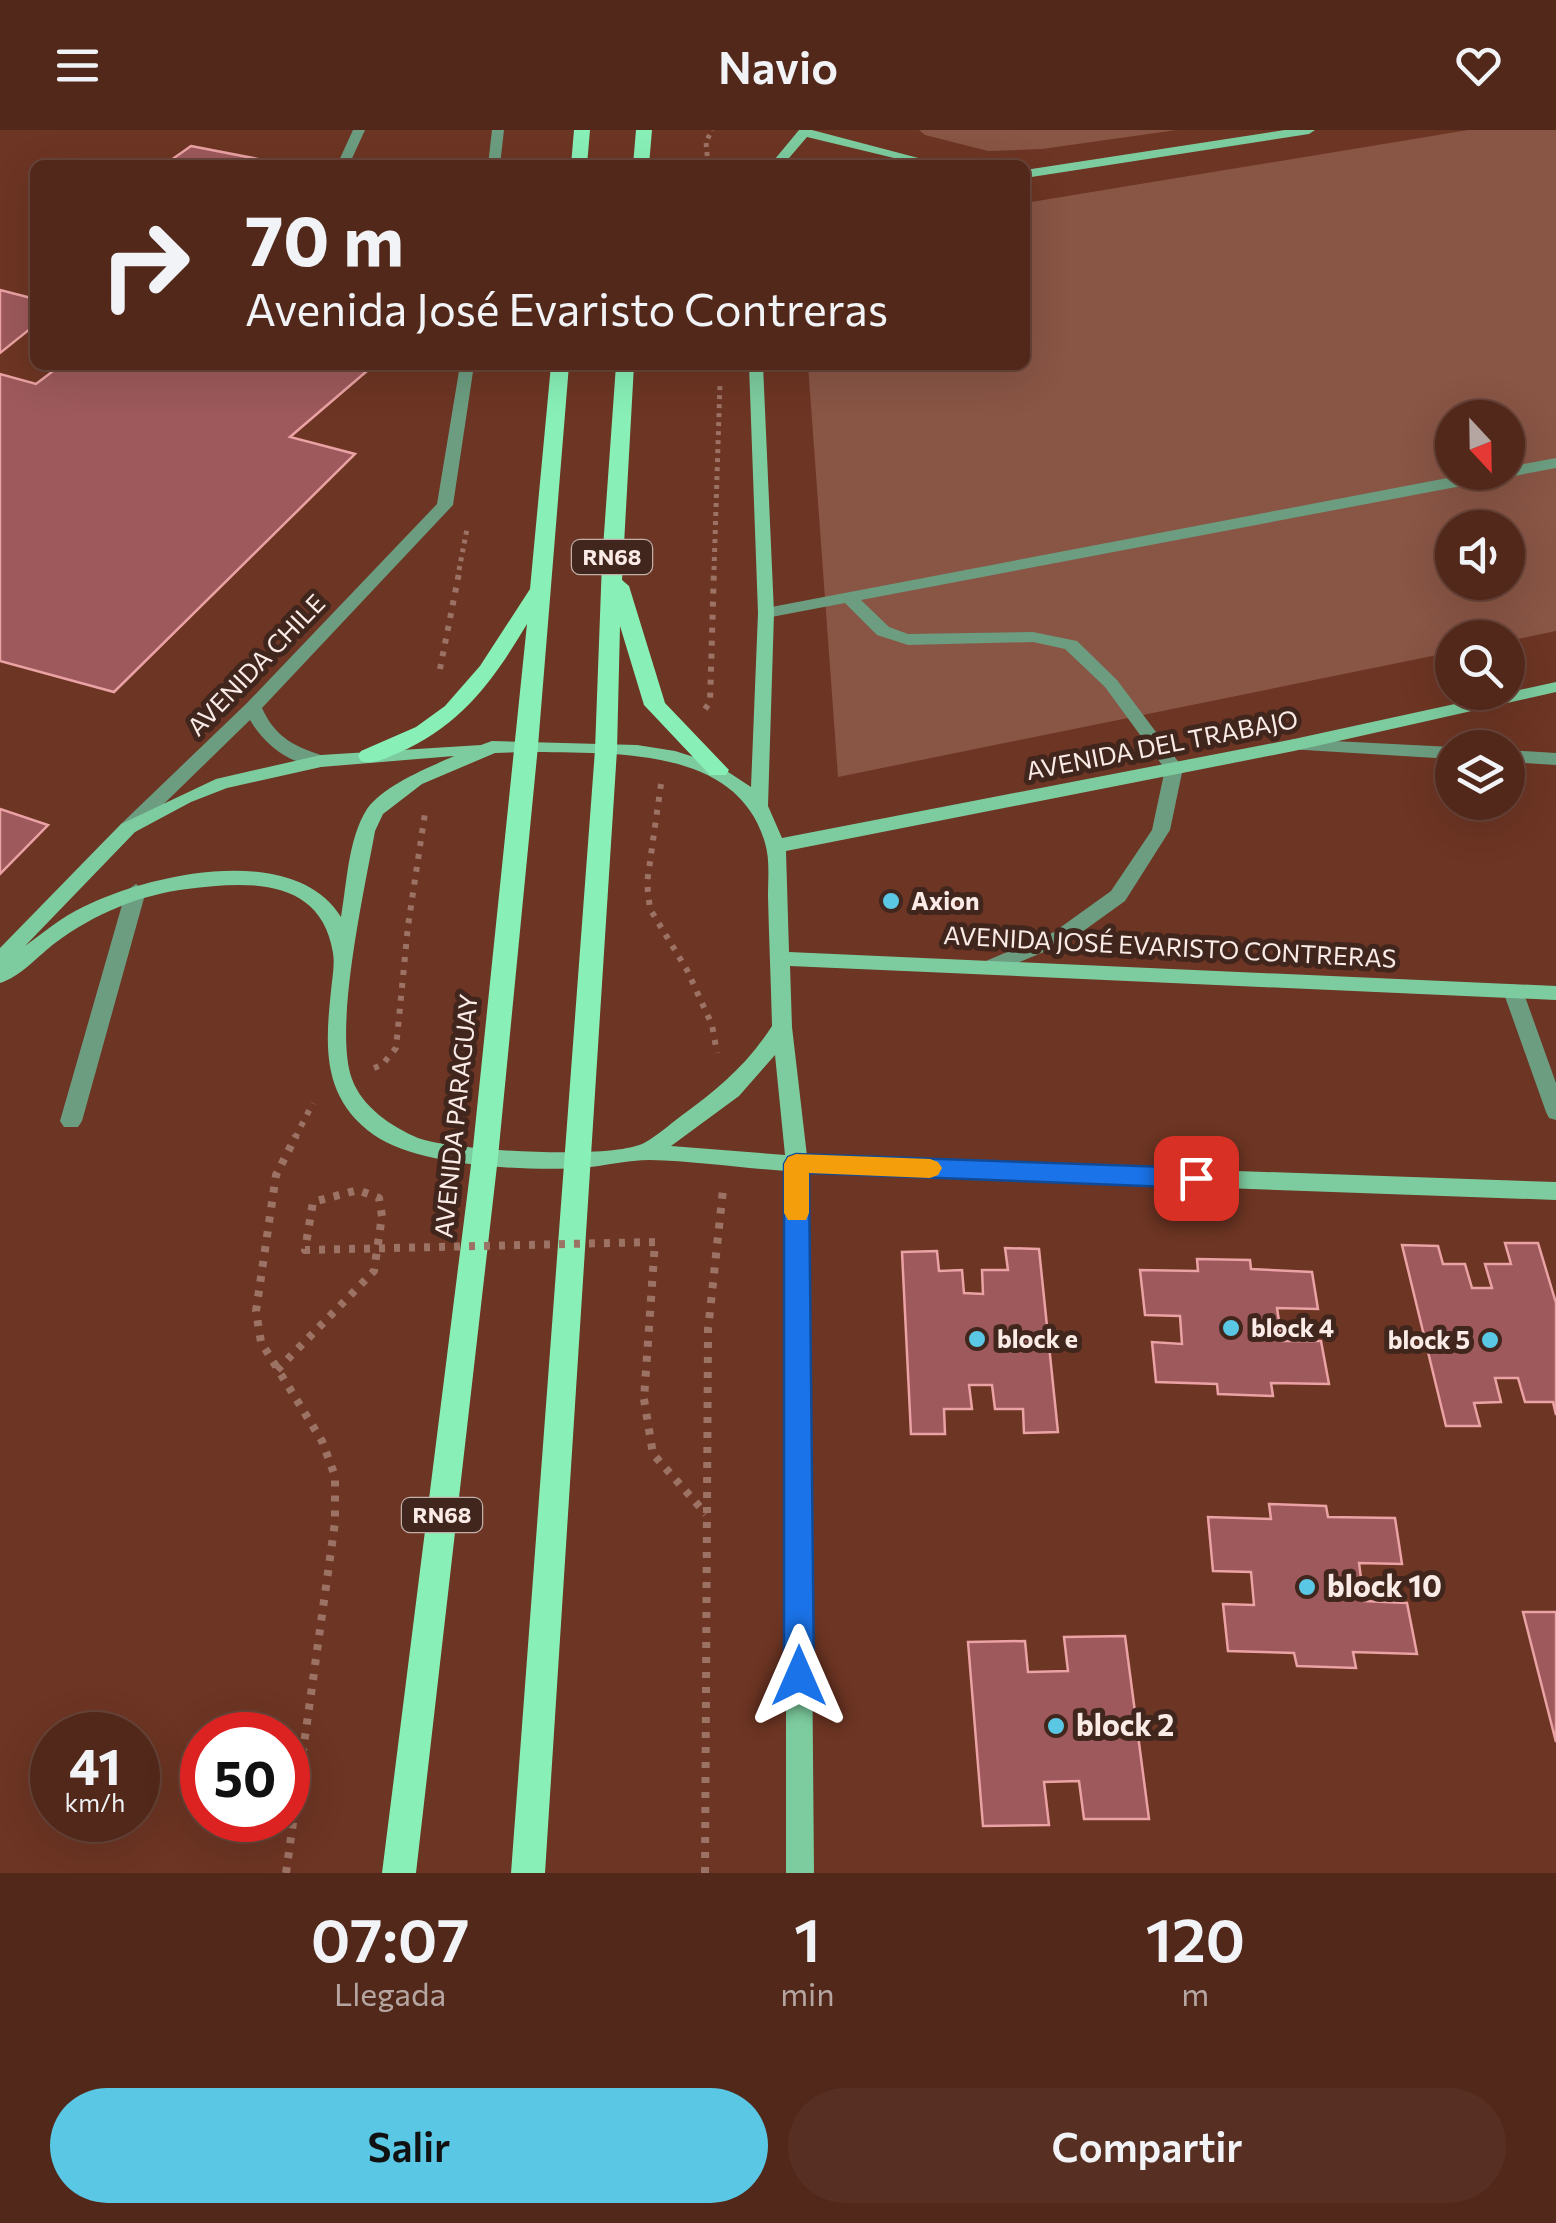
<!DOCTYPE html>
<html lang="es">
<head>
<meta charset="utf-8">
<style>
	body { margin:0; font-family:Commissioner,sans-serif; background:#583023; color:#f1f3f6; height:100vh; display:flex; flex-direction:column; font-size:38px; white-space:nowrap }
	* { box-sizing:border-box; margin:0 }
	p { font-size:32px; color:#b5a6a2 }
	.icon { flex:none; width:55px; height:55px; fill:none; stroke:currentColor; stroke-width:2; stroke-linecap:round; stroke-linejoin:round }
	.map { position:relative; height:1743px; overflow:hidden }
	.details { display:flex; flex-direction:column; background:#52281a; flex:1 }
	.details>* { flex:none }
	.top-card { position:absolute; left:30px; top:30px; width:1000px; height:210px; border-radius:15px; box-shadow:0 10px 40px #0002,0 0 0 2px #684439; background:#52281a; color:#f1f3f6; overflow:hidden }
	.needle { width:65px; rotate:158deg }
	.tools { position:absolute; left:1435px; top:270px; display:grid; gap:20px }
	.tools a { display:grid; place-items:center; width:90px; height:90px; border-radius:50%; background:#52281a; box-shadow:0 10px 40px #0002,0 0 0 2px #684439; font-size:50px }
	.speed { position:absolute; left:30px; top:1582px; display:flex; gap:20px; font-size:50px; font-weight:700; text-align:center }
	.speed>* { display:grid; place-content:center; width:130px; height:130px; border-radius:50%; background:#52281a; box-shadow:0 10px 40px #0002,0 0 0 2px #684439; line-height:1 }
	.speed small { font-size:25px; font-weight:400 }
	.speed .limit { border:15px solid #d22; background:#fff; color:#111 }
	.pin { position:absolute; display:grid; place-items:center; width:85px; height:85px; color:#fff; margin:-42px; border-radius:20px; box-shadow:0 5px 15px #0006 }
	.me { position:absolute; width:110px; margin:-55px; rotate:0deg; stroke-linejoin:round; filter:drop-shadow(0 0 8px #0008) }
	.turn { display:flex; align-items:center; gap:35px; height:210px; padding:0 50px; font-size:45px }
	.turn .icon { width:130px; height:130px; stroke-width:2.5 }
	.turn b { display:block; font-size:70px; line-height:85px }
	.eta { display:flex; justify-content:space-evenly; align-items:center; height:170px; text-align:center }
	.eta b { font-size:60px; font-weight:600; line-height:70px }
	.primary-button { display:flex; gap:20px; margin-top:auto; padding:20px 50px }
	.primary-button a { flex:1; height:115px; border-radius:60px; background:#5ac8e5; color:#111; font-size:40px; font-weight:600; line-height:115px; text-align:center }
	.primary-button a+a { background:#583023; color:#f1f3f6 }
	header { display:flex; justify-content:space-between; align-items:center; height:130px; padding:0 50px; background:#52281a; font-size:45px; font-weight:600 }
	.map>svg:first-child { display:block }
</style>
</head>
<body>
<header><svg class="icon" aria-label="menu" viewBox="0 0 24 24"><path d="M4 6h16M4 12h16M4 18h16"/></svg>Navio<svg class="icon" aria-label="heart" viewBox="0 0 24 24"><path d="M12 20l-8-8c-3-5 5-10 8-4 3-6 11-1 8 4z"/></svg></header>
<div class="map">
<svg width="1556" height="1743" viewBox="0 0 1556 1743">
	<rect width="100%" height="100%" fill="#6d3523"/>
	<path fill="#895545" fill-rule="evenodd" d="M919 0H1177L1042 19 988 21 925 5Z
		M1468 0H1556V501L1508 511V508H1452V522L838 647 808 235H1025V73ZM1452 288H1508V342H1452ZM1452 398H1508V452H1452Z"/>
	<path fill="#9d595b" stroke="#eba2a4" stroke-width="2.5" d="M191 16 289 35H164Z
		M0 160 35 169V195L0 223Z
		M61 235H374L290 307 355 324 114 562 0 531V244L36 254Z
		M0 679 48 695 0 744Z
		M1505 1113H1538L1556 1173V1285L1553 1272H1525L1518 1248H1495L1501 1272 1474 1273 1480 1296H1446L1402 1115 1438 1116 1443 1134H1465L1472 1158H1492L1485 1134H1511Z
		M1005 1118 1039 1119 1058 1302 1024 1303 1023 1279H995L992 1255H969L972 1279H944L945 1304H911L902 1122 937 1121 939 1141 962 1140 964 1163 983 1164 982 1140H1008Z
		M1197 1129 1250 1130 1251 1139 1312 1142 1318 1179 1277 1178 1282 1211H1321L1329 1254 1271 1253 1273 1266 1218 1264 1217 1254 1156 1252 1152 1212 1182 1214 1180 1186 1145 1185 1140 1140 1198 1141Z
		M1269 1374 1326 1376 1328 1387 1395 1388 1402 1434 1359 1433 1364 1471 1407 1473 1417 1524 1353 1522 1356 1538 1297 1536 1294 1523 1228 1521 1223 1474 1254 1475 1251 1442 1213 1441 1208 1387 1271 1389Z
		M1523 1482H1556V1612Z
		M1125 1506 1149 1689H1084L1079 1651 1044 1652 1049 1695 983 1696 968 1512 1025 1511 1028 1542 1068 1541 1064 1507Z"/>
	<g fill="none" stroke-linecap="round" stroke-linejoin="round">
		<path stroke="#9c7264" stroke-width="5" stroke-dasharray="4 5" stroke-linecap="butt" d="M708 35 706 12 712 0
			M459 440 467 399
			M714 440 720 253"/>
		<path stroke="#9c7264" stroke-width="6" stroke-dasharray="5 8" stroke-linecap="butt" d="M440 539 460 438
			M705 579 710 572 714 438
			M661 654 647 753 650 779 687 840 712 895 717 923
			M374 938 382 935 396 918 408 796 425 683
			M295 1008 313 973"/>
		<path stroke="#9c7264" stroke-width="8" stroke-dasharray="6 9" stroke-linecap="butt" d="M277 1240 374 1141 382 1086
			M644 1269 653 1324 706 1384
			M286 1743 335 1392V1346L322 1311 261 1212 256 1181 276 1045 296 1006
			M705 1743 708 1200 723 1060"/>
		<path fill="#6c9d80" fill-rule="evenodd" d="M353 0H365L349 35H337Z
			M1556 328V338L861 470 889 497 908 504 1033 502 1077 511 1117 550 1183 638 1170 700 1125 771 1068 812 993 843 986 841 983 836 986 831 1054 802 1111 761 1152 700 1165 639 1105 557 1065 519 1033 512 908 515 877 505 845 473 766 488 758 483 766 478 1479 342H1508V337Z
			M136 754 146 761 82 991 78 997H64L60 991 126 761Z"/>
		<path fill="#6c9d80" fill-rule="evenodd" d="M492 0H504L500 35H488Z
			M460 235H474L453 375 262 578C276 609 296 617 327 627L330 631 327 635C296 640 265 616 250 590L135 702H121L119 698 121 694 247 573 437 374Z
			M1294 609 1452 617V629L1288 619 1285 615 1288 611Z
			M1508 620 1556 623V635L1508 632Z
			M1513 854 1523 861 1556 953V990L1549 988 1546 982 1503 861Z"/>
		<path fill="#7dcc9f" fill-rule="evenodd" d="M799 0H812L945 35H923L807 7 783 35H770Z
			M1285 0H1315L1309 4 1025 48V40Z
			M749 235H763L774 483 768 676 782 708 1294 609 1556 552V562L1294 621 786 721 789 822 1556 856V870L790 836 792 897 807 1026 1556 1052V1070L808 1043 814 1743H786V1041C741 1038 695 1031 650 1030 628 1030 604 1036 582 1038 527 1041 420 1037 374 1005 322 968 325 917 331 861 332 849 335 835 333 823 321 747 248 751 187 759 139 765 94 784 55 813 38 826 20 847 0 853V818L121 694 216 649 321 625 481 615 492 611 637 615 675 621 716 634 751 657 758 483ZM527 622C609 624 737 614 765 713 770 729 768 749 768 766 769 810 771 853 772 896 747 935 717 960 681 986 669 995 657 1006 644 1013 612 1030 453 1021 418 1008 392 997 362 977 352 949 333 898 365 758 375 701L383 684 422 654 495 623ZM454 626C428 638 384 655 367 679 348 709 347 753 341 787 294 711 149 744 83 777 62 787 44 802 25 816L135 702 191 672 227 658 321 637ZM775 925 785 1025 671 1016 739 966Z"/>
		<path fill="#88f0b7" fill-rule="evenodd" d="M574 0H590L587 35H571Z
			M636 0H652L649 35H633Z
			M551 235H569L538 616 498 1027 416 1743H382L472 1027 527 494C493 551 461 596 398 623 386 628 374 635 361 631L358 626 361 621 416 597 445 576 480 536 530 459Z
			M616 235H634L622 450 629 456 665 573 729 640 726 645H710L644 575 620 496 617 620 545 1743H511L595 620 602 432Z"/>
		<path stroke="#9c7264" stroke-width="8" stroke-dasharray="6 9" stroke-linecap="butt" d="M382 1086 379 1068 358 1060 313 1072 305 1120 655 1112 644 1269"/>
	</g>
	<path fill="#1a73e8" stroke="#114b97" stroke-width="2.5" d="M796 1024 1196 1038 1205 1041 1208 1048 1205 1055 1196 1058 809 1043 814 1546 809 1556 799 1560 789 1556 784 1546V1034L788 1027Z"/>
	<path fill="#f59e0b" d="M796 1024 930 1029 938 1032 942 1038 938 1045 930 1048 809 1043V1083L806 1090H788L784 1083V1034L788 1027Z"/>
	<g fill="#5ac8e5" stroke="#40261d" stroke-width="4">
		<circle cx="891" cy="771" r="10"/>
		<circle cx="1231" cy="1198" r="10"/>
		<circle cx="977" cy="1209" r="10"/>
		<circle cx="1490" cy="1210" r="10"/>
		<circle cx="1307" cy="1457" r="10"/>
		<circle cx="1056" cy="1596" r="10"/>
	</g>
	<g text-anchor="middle" stroke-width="10" stroke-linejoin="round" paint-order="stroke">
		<g fill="#40261d" stroke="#c2b0aa" stroke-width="2.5">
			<rect x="572" y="410" width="80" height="34" rx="8"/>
			<rect x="402" y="1368" width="80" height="34" rx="8"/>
		</g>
		<g font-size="22" font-weight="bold" fill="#faebe7">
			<text x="612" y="435">RN68</text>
			<text x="442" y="1393">RN68</text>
		</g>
		<g font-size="25" fill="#faebe7" stroke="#40261d">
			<text transform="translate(256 535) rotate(-46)" y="9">AVENIDA CHILE</text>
			<text transform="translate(1162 615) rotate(-11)" y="9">AVENIDA DEL TRABAJO</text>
			<text transform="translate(1170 817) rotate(3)" y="9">AVENIDA JOSÉ EVARISTO CONTRERAS</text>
			<text transform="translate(456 986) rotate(-84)" y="9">AVENIDA PARAGUAY</text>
		</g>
		<g font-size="25" font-weight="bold" fill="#faebe7" stroke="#40261d" text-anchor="start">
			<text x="911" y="780">Axion</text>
			<text x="1251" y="1207">block 4</text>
			<text x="997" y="1218">block e</text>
			<text x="1470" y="1219" text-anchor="end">block 5</text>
		</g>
		<g font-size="30" font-weight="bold" fill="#faebe7" stroke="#40261d" text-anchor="start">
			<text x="1327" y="1467">block 10</text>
			<text x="1076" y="1606">block 2</text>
		</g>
	</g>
</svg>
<div class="tools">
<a><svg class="needle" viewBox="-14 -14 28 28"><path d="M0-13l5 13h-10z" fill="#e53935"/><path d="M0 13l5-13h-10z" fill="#b5a6a2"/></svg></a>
<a><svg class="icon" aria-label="sound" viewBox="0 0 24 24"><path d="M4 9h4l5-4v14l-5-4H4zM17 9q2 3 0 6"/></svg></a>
<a><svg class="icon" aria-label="search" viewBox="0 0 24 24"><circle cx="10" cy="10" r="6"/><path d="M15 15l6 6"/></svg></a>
<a><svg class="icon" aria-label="layers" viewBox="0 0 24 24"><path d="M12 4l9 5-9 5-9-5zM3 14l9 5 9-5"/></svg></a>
</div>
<div class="speed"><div>41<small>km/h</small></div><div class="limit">50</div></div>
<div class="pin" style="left:1196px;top:1048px;background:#d93025"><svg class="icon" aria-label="arrive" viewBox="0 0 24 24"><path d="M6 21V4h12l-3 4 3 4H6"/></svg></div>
<svg class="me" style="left:799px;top:1546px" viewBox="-20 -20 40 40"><path d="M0-17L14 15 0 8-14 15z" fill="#1a73e8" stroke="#fff" stroke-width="4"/></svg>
<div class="top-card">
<div class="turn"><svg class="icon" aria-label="right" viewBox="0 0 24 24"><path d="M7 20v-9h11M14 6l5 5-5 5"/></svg><div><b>70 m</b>Avenida José Evaristo Contreras</div></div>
</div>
</div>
<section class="details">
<div class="eta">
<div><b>07:07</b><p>Llegada</p></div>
<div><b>1</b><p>min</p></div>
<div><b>120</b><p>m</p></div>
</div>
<div class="primary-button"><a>Salir</a><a>Compartir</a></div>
</section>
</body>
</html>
